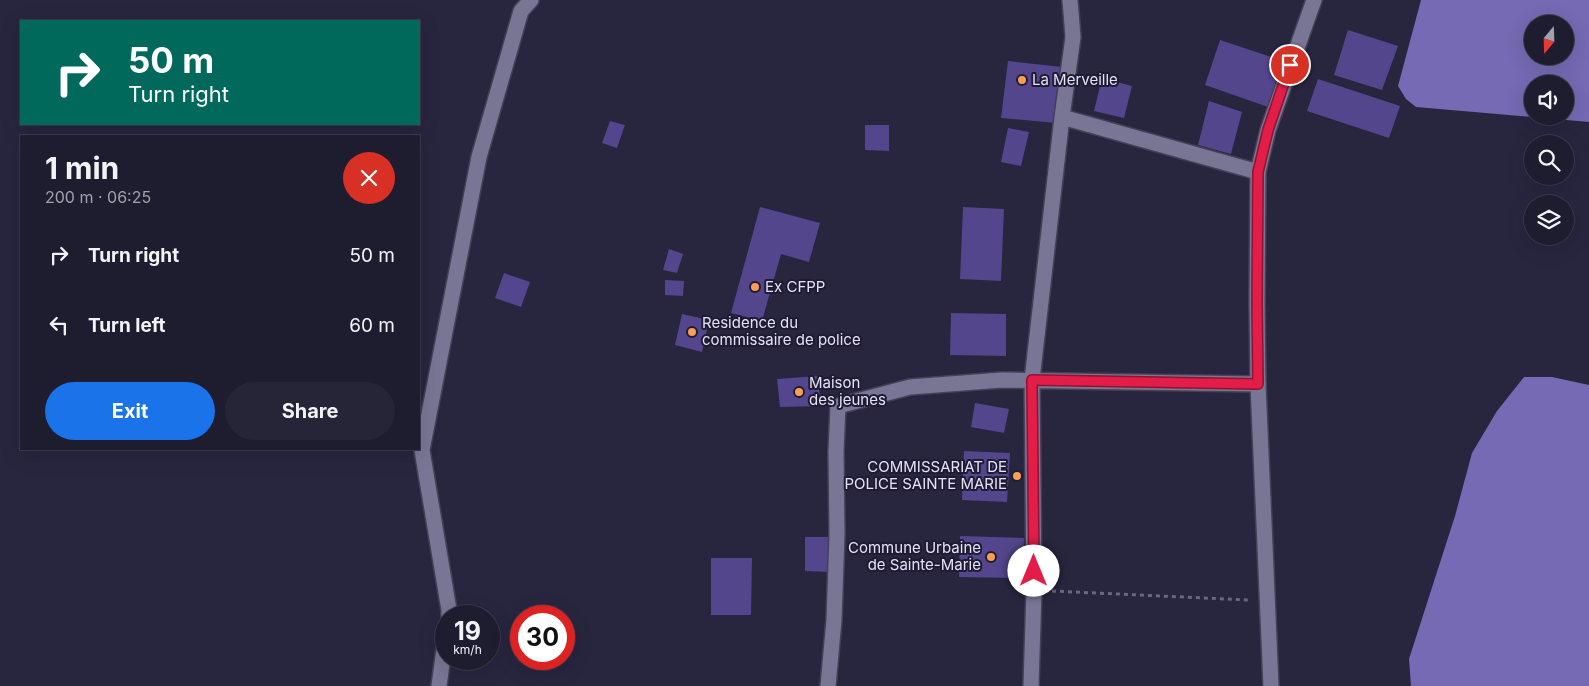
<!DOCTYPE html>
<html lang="en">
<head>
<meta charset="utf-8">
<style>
	body { margin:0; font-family:Inter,sans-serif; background:#262537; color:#f1f3f6; height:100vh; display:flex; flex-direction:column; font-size:19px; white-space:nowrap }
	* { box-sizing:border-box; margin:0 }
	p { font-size:16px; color:#a1a1aa }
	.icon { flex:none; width:28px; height:28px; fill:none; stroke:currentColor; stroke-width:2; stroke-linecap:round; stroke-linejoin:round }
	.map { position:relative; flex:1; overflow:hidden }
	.side { position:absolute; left:20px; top:135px; width:400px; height:315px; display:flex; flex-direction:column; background:#1e1c2f; border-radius:0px; box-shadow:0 5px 20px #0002,0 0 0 1px #3c3a4b }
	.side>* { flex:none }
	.banner { position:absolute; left:20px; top:20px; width:400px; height:105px; border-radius:0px; box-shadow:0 5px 20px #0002,0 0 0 1px #3c3a4b; background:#00695c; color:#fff; overflow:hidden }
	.needle { width:32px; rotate:199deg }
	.controls { position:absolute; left:1524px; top:15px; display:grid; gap:10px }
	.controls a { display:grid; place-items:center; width:50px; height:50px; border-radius:50%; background:#1e1c2f; box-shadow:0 5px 20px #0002,0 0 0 1px #3c3a4b; font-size:25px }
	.speed { position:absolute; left:435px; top:605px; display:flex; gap:10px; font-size:25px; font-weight:700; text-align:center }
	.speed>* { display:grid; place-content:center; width:65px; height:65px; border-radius:50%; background:#1e1c2f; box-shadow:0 5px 20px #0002,0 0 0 1px #3c3a4b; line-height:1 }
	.speed small { font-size:12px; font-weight:400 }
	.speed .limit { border:8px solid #d22; background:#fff; color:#111 }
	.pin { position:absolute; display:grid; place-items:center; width:42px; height:42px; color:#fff; margin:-21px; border:2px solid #fff; border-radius:50%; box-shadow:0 1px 5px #0007 }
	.me { position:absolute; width:55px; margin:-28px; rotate:0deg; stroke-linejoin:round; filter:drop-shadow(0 0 4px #0008) }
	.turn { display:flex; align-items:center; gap:18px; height:105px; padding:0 25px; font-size:22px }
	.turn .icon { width:65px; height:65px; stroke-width:2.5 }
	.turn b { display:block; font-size:35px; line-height:42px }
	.round { display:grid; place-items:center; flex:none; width:52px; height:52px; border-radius:26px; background:#262537 }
	.head { display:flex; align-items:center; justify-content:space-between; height:85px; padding:0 25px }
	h1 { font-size:30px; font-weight:700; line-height:38px }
	.action { display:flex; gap:10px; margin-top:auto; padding:10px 25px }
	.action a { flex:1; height:58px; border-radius:30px; background:#1a73e8; color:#fff; font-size:20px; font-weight:700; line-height:58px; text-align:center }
	.action a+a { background:#262537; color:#f1f3f6 }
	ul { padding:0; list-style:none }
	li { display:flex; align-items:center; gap:15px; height:70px; padding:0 25px }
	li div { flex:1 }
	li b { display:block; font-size:19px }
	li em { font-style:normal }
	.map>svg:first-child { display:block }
</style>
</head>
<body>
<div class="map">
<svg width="1589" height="686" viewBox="0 0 1589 686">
	<rect width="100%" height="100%" fill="#28253f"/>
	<path fill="#756ab3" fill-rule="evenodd" d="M1421 0H1589V122L1416 107 1406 99 1398 86ZM1532 24H1565V56H1532ZM1532 84H1565V116H1532Z
		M1524 377H1552L1589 385V686H1411L1409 659 1455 516 1472 453 1497 411Z"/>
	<path fill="#53468c" d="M1348 30 1398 46 1382 90 1334 75Z
		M1220 40 1286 62 1271 108 1205 85Z
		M1008 61 1062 67 1056 123 1001 118Z
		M1102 78 1132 86 1124 118 1094 111Z
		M1318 79 1400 106 1389 138 1307 111Z
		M1209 101 1242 112 1231 154 1198 145Z
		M610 121 625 125 617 148 602 143Z
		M865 125H889V151L865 150Z
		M1008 128 1029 132 1021 166 1001 162Z
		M760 207 820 223 809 262 781 254 762 321 731 313Z
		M963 207 1004 209 1001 281 960 279Z
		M669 249 683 254 677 273 663 270Z
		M504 273 530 282 521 307 495 298Z
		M665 280 684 281 683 296 665 295Z
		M951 313 1006 314V356L950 355Z
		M682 314 709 320 702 352 675 345Z
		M818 376 821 406 780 407 777 379Z
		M975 403 1009 409 1004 433 971 427Z
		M964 451 1010 453 1007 502 962 500Z
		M960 536 1024 538 1023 578 959 577Z
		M805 537H828V572L805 571Z
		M711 558H752L751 615H711Z"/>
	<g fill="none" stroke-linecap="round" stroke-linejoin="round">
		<g stroke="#444057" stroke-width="18">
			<path id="street" d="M1062 117 1258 172
				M449 616V610L422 450 479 157 521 11 531 0
				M439 686 446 634
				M828 686 834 620 837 534 836 451 838 406 910 387 1002 380 1258 384
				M1031 686 1034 590 1032 380 1062 117 1073 37 1070 0"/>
		</g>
		<g stroke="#444057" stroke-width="18">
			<path id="secondary" d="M1271 686 1258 384 1257 303 1258 172 1268 130 1314 0"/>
		</g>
		<path stroke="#6a677f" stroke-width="3" stroke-dasharray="4 4" stroke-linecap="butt" d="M1052 591 1248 600"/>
		<use href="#street" stroke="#797695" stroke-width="15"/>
		<use href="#secondary" stroke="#797695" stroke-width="15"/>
	</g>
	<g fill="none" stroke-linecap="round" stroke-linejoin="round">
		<g stroke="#92132f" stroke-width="12">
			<path id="route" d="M1034 571 1032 380 1258 384 1257 303 1258 172 1268 130 1290 65"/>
		</g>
		<use href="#route" stroke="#e11d48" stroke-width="9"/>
	</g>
	<g fill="#fb9e51" stroke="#1f1b35" stroke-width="2">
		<circle cx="1022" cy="80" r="5"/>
		<circle cx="755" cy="287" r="5"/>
		<circle cx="692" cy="332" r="5"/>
		<circle cx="799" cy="392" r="5"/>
		<circle cx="1017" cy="476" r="5"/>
		<circle cx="991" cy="557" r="5"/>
	</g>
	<g text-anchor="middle" stroke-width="4" stroke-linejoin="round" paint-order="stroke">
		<g font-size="15" fill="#e4e2f4" stroke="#1f1b35" text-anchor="start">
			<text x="1032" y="85">La Merveille</text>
			<text x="765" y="292">Ex CFPP</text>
			<text x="702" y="328">Residence du<tspan x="702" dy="17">commissaire de police</tspan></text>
			<text x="809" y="388">Maison<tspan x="809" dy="17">des jeunes</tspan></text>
			<text x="1007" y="472" text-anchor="end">COMMISSARIAT DE<tspan x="1007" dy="17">POLICE SAINTE MARIE</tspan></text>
			<text x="981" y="553" text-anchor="end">Commune Urbaine<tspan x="981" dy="17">de Sainte-Marie</tspan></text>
		</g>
	</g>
</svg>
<div class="controls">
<a><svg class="needle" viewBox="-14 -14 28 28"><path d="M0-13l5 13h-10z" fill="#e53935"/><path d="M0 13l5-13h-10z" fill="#a1a1aa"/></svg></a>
<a><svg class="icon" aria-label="sound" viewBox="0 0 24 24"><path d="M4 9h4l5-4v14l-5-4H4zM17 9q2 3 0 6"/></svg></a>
<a><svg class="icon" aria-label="search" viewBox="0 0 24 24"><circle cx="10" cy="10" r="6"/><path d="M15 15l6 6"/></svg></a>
<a><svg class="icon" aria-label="layers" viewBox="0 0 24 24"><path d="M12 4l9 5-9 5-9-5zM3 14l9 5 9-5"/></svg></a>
</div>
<div class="speed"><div>19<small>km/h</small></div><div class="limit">30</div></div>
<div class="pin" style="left:1290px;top:65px;background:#d93025"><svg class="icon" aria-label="arrive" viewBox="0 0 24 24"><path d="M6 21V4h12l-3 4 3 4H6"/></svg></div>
<svg class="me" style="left:1034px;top:571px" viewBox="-20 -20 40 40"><circle r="19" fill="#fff"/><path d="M0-13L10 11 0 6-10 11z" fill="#e11d48"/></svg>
<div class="banner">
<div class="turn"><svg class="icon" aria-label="right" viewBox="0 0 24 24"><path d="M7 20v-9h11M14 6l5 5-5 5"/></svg><div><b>50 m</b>Turn right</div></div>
</div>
<section class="side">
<div class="head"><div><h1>1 min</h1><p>200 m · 06:25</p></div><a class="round" style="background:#d93025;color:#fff"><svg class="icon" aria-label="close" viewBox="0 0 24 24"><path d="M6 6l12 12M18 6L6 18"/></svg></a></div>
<ul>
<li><svg class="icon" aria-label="right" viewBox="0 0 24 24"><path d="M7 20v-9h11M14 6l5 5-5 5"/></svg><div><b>Turn right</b></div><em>50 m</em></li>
<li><svg class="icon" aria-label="left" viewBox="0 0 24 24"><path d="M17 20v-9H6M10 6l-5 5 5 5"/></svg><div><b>Turn left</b></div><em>60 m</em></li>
</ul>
<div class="action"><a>Exit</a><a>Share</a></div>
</section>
</div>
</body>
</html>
